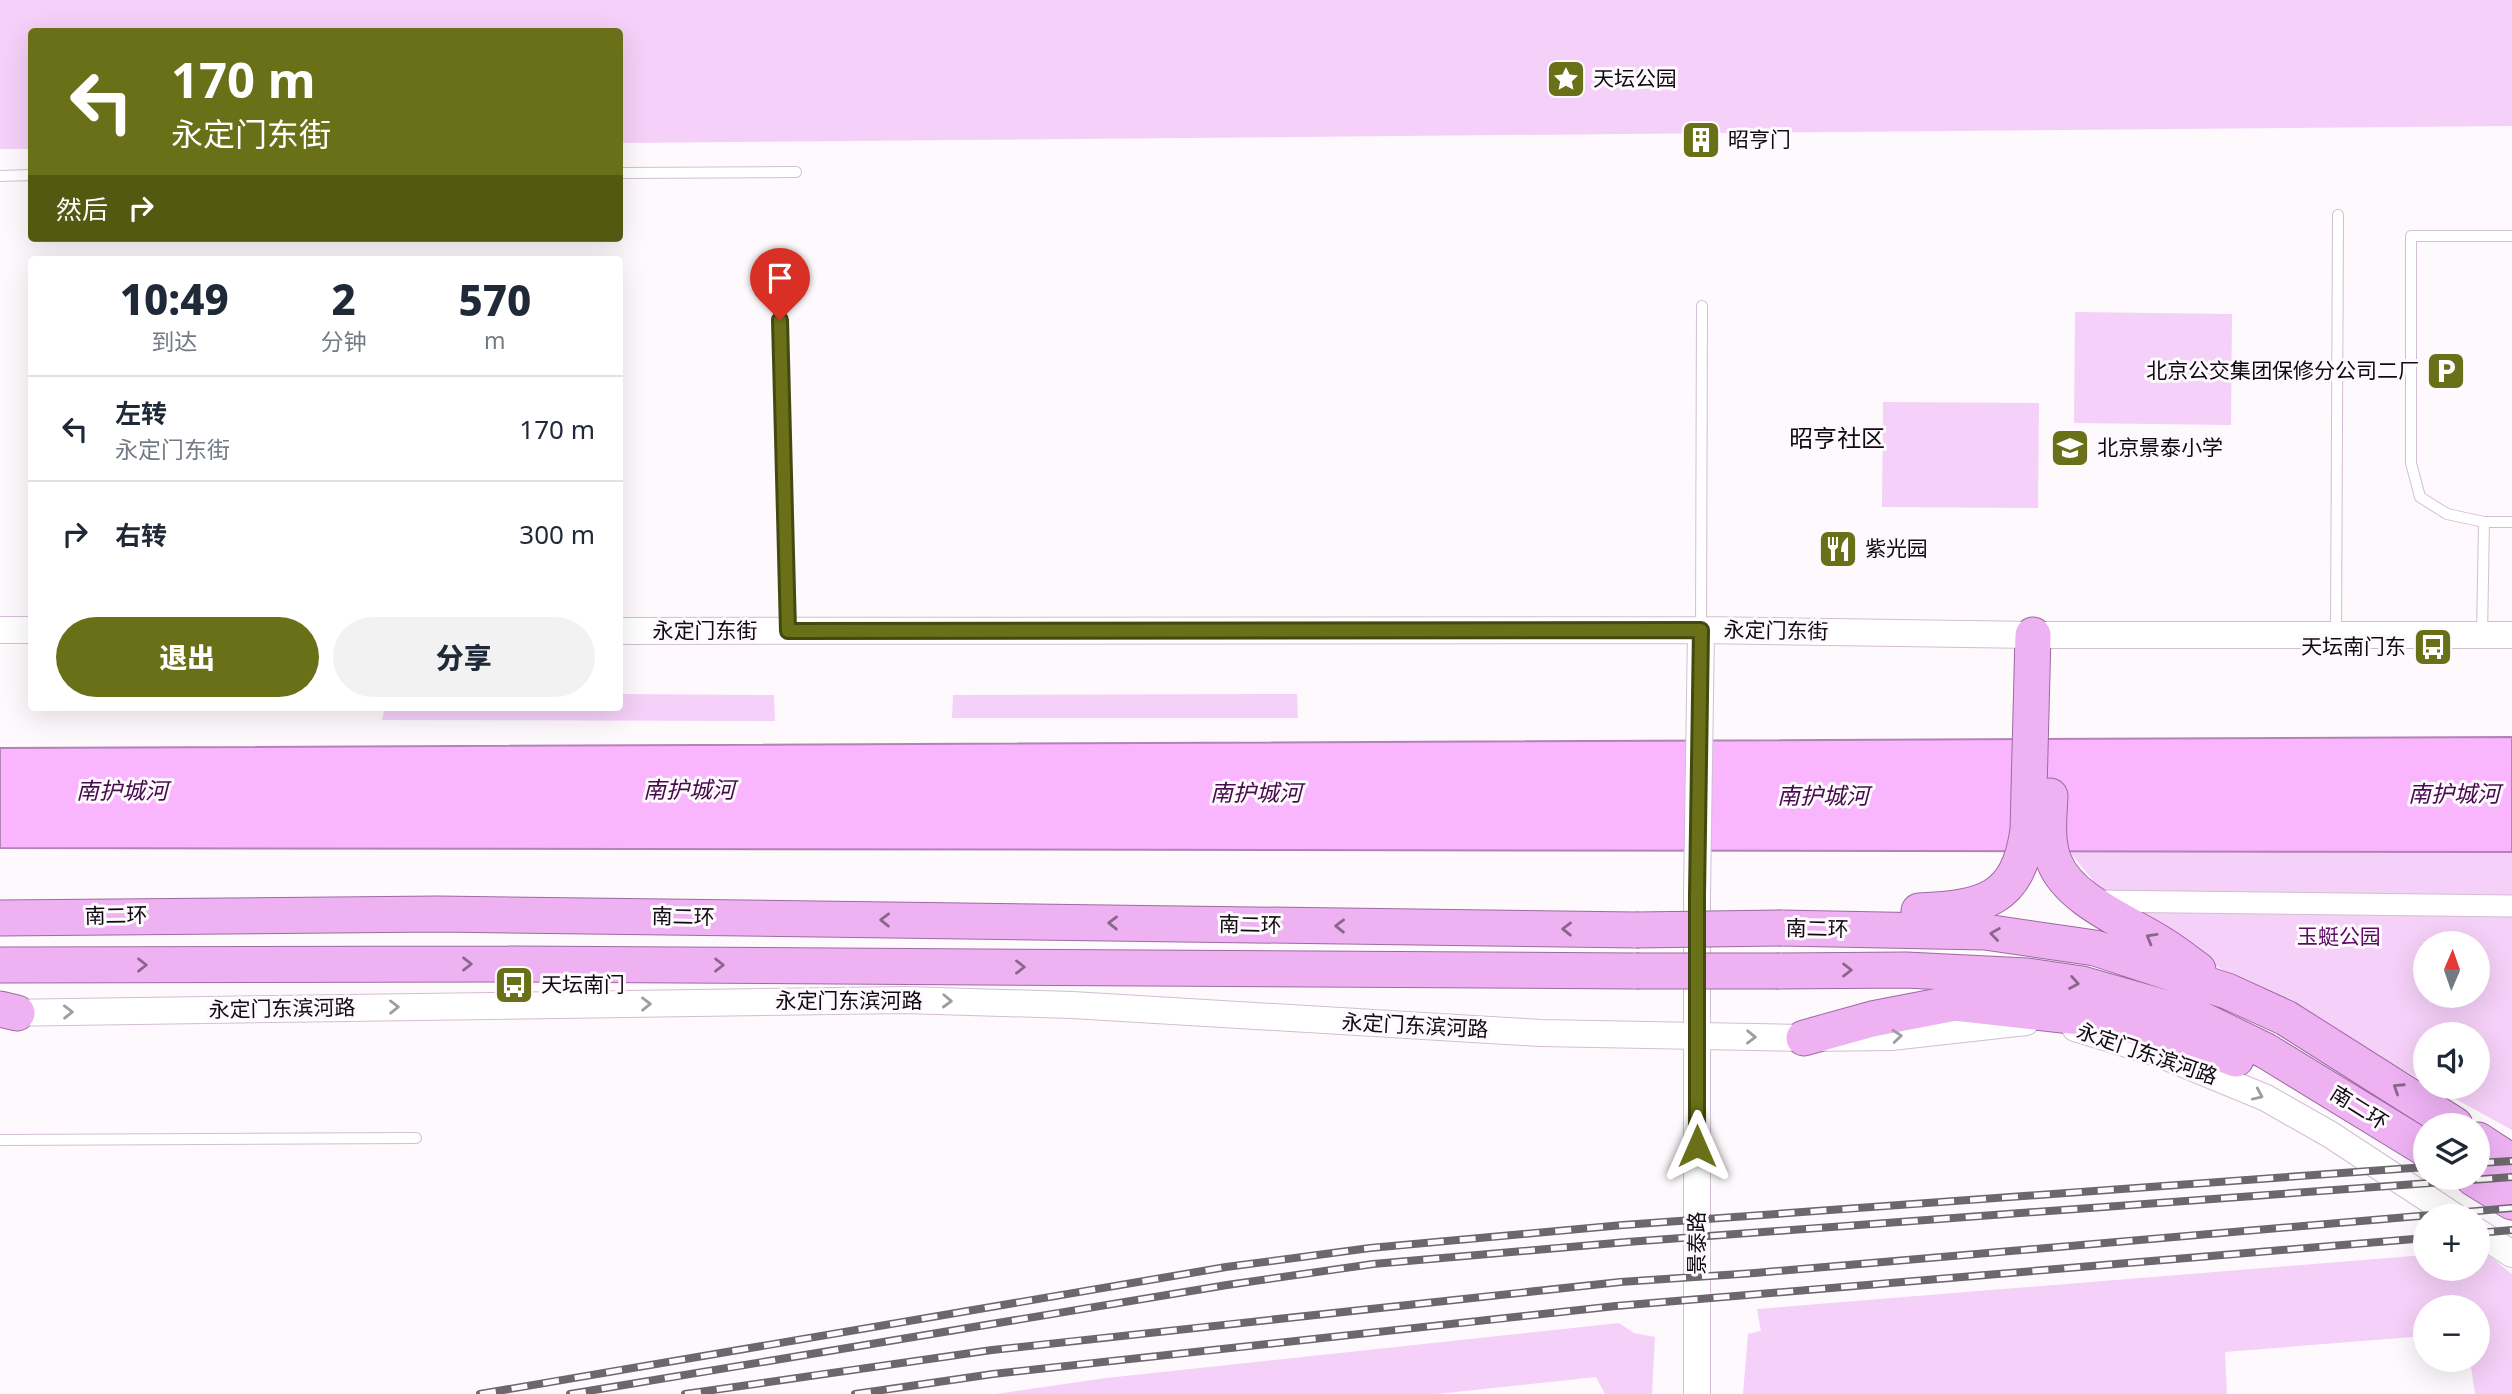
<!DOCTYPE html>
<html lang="zh">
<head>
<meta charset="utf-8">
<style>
	body { margin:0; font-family:"Noto Sans","Noto Sans SC",sans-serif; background:#f2f2f3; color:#1f2937; height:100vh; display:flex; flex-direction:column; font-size:26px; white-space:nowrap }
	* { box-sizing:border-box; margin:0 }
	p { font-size:23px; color:#747a83 }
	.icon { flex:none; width:38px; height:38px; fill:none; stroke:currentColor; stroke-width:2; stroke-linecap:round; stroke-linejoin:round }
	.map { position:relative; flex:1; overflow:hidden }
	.drawer { position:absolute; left:28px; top:256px; width:595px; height:455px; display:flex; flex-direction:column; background:#fff; border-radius:7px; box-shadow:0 7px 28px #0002 }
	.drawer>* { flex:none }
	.hud { position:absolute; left:28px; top:28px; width:595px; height:214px; border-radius:7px; box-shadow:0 7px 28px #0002; background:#697017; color:#fff; overflow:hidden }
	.needle { width:46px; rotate:2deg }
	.buttons { position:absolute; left:2413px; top:931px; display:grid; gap:14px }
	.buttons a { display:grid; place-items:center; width:77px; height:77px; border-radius:50%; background:#fff; box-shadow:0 7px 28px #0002; font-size:35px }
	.pin { position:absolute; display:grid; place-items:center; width:60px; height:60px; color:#fff; margin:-72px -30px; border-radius:50% 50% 50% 0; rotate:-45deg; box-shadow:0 0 7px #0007 }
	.pin .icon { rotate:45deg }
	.me { position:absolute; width:77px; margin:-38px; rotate:0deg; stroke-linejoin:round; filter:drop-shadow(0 0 5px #0008) }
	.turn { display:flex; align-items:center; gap:24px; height:147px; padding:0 28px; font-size:32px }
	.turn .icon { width:91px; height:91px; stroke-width:2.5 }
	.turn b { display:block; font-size:49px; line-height:60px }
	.then { display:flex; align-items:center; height:66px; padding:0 28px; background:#0003; gap:14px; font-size:26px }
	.eta { display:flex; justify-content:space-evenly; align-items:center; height:119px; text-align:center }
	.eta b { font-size:42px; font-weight:800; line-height:49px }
	.button { display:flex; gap:14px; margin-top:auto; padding:14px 28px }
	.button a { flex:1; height:80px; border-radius:42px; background:#697017; color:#fff; font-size:28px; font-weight:800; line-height:80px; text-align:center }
	.button a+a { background:#f2f2f3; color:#1f2937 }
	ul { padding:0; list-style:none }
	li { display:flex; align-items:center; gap:21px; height:105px; padding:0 28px; border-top:2px solid #e0e1e3 }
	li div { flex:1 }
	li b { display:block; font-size:26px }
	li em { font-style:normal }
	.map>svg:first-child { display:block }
</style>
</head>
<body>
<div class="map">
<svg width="2512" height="1394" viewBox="0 0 2512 1394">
	<rect width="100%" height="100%" fill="#fdf9fd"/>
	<path fill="#f5d0f8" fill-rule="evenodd" d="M0 0H2512V126L620 143V32H32L31 149H0Z
		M2075 312 2232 314 2231 425 2074 423Z
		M1883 402 2039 403 2038 508 1882 507Z
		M620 694 774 695 775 721 382 720 385 707H620Z
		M1297 694 1298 718H952L953 695Z
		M2068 850 2512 852V1130L2434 1087H2478V1034H2426L2425 1082 2119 912ZM2426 943H2478V996H2426Z
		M2478 1250H2482L2512 1274V1394H2475L2470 1360H2478V1307H2426L2425 1336 2225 1352 2227 1394H1743L1748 1334 1761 1331 1757 1309 2425 1255 2426 1269H2478Z
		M1619 1323 1634 1333 1655 1337 1652 1394H1605L1596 1377 1437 1394H996L1106 1378Z"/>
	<path fill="#f9b6fe" stroke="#b382b7" stroke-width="2" d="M2512 737V852L0 848V748Z"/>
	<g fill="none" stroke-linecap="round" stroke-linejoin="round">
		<g stroke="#d2bed3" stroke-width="12">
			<path id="service" d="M620 173 796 172
				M0 176 32 175
				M2512 236H2411V463L2420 497 2447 514 2484 522H2512
				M780 320 788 631
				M1701 630 1702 306
				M2336 635 2338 215
				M2482 635 2484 522
				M0 1140 416 1138"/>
		</g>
		<g stroke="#d2bed3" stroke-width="23">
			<path id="minor" d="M2094 901 2512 906"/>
		</g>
		<g stroke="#d2bed3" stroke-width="28">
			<path id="tertiary" d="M0 630H32
				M620 631 1701 630 2033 635H2512
				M0 1013 905 1000 1072 1005 1541 1033 1804 1038 1891 1037 2026 1022
				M2075 1028 2157 1053 2266 1098 2331 1135 2454 1216
				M2478 1232 2512 1254
				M1697 1394V895L1701 630"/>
		</g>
		<g stroke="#9d6aa2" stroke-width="37">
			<path id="trunk" d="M2050 796C2049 817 2046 841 2054 861 2069 901 2130 923 2163 945 2176 953 2187 962 2198 970
				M1919 911C1983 908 2018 901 2028 830L2033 635
				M0 918 438 914 1636 930
				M1781 928 1985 932 2095 948 2227 991 2286 1018 2455 1125
				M0 965 513 964 1636 971
				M1779 971 1906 970 2027 976 2082 984 2194 1016 2266 1051 2426 1149
				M0 1009 17 1013
				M1804 1038 1872 1019 1955 1003 2115 1021 2177 1037 2236 1059
				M2478 1140 2512 1162
				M2473 1178 2512 1202"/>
		</g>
		<use href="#service" stroke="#fff" stroke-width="10"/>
		<use href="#minor" stroke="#fff" stroke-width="21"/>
		<use href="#tertiary" stroke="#fff" stroke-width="26"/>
		<use href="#trunk" stroke="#eeb2f3" stroke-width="35"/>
		<g stroke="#6c676c" stroke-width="8">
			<path id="rail" d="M2478 1163 2512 1161
				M2478 1233 2512 1230
				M480 1394 1226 1267 1370 1248 1623 1225 2426 1167
				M570 1394 1227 1285 1373 1264 1627 1242 2512 1177
				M685 1394 992 1350 1620 1282 1755 1273 2512 1208
				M855 1394 993 1374 1616 1306 2426 1238"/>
		</g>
		<use href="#rail" stroke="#fdf9fd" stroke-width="5" stroke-dasharray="16" stroke-linecap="butt"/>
		<g stroke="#9d6aa2" stroke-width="37" stroke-linecap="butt">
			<path id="trunk-bridge" d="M1636 930 1781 928
				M1636 971H1779"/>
		</g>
		<use href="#trunk-bridge" stroke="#eeb2f3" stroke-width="35"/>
	</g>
	<defs><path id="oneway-chevron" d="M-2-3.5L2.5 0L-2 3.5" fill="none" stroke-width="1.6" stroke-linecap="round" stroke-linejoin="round" transform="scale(1.75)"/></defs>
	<g stroke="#8a668d">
		<use href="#oneway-chevron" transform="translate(885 920) rotate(-179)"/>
		<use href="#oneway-chevron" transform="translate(1113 923) rotate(-179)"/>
		<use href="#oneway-chevron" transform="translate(1340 926) rotate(-179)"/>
		<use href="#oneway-chevron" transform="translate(1567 929) rotate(-179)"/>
		<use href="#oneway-chevron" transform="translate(1995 934) rotate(-172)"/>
		<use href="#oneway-chevron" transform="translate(2151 938) rotate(-150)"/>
		<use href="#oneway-chevron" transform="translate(467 964)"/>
		<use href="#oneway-chevron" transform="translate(142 965)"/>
		<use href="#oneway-chevron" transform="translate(719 965)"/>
		<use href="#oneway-chevron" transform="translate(1020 967)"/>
		<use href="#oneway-chevron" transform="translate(1847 970)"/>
		<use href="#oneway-chevron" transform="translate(2074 983) rotate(10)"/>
		<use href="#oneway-chevron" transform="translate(2398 1088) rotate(-147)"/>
	</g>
	<g stroke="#9f9d9f">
		<use href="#oneway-chevron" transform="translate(947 1001) rotate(2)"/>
		<use href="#oneway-chevron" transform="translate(646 1004) rotate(-1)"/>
		<use href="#oneway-chevron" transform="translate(394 1007) rotate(-1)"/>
		<use href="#oneway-chevron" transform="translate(68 1012) rotate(-1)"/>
		<use href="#oneway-chevron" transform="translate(1897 1036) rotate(-5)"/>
		<use href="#oneway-chevron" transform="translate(1751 1037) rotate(1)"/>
		<use href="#oneway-chevron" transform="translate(2258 1095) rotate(24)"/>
	</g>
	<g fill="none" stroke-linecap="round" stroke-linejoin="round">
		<g stroke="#44490f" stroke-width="18">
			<path id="route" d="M780 320 788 631 1701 630 1697 895V1146"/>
		</g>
		<use href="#route" stroke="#697017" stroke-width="12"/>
	</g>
	<defs>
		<g id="sight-square" transform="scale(2.0125)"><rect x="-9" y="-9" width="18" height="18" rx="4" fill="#697017" stroke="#fdf9fd"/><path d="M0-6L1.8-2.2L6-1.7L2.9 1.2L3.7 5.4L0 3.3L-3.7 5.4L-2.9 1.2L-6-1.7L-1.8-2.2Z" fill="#fff"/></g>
		<g id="building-square" transform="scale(2.0125)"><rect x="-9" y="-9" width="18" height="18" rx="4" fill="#697017" stroke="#fdf9fd"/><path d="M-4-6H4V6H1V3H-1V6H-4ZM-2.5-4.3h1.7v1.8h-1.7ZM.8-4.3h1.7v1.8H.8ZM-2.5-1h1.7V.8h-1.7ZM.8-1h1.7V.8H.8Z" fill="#fff"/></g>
		<g id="parking-square" transform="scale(2.0125)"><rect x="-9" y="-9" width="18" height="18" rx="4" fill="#697017" stroke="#fdf9fd"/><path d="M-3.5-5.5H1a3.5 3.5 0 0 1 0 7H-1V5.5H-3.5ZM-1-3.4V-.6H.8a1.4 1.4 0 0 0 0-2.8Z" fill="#fff"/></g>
		<g id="school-square" transform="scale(2.0125)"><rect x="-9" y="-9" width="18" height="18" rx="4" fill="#697017" stroke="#fdf9fd"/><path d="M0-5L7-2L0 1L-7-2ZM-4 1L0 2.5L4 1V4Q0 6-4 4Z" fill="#fff"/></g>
		<g id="restaurant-square" transform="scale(2.0125)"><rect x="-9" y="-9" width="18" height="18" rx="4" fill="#697017" stroke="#fdf9fd"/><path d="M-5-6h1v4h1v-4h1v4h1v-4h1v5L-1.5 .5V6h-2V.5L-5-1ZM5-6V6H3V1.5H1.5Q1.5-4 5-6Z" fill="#fff"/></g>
		<g id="bus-square" transform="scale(2.0125)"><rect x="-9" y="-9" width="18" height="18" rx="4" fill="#697017" stroke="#fdf9fd"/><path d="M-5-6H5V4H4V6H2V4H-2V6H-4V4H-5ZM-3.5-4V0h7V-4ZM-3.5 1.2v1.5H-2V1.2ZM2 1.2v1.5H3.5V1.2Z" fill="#fff"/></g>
	</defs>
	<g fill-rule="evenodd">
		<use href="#sight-square" x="1566" y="79"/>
		<use href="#building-square" x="1701" y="140"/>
		<use href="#parking-square" x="2446" y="371"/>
		<use href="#school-square" x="2070" y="448"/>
		<use href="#restaurant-square" x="1838" y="549"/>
		<use href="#bus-square" x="2433" y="647"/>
		<use href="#bus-square" x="514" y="985"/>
	</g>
	<g text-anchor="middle" stroke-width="6" stroke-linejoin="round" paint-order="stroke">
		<g font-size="21" fill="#0f0910" stroke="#fdf9fd" text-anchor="start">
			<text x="1593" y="86">天坛公园</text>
			<text x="1728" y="147">昭亨门</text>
			<text x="2419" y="378" text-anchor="end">北京公交集团保修分公司二厂</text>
			<text x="2097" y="455">北京景泰小学</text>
			<text x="1865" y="556">紫光园</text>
			<text x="2406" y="654" text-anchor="end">天坛南门东</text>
			<text x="541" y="992">天坛南门</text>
		</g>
		<g font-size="21" fill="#0f0910" stroke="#fdf9fd">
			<text x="705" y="638">永定门东街</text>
			<text transform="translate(1776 631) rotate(1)" y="7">永定门东街</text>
			<text transform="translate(116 916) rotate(-1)" y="7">南二环</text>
			<text transform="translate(683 917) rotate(1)" y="7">南二环</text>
			<text transform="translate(1250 925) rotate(1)" y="7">南二环</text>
			<text transform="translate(1817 929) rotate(1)" y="7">南二环</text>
			<text x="849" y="1008">永定门东滨河路</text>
			<text transform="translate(282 1009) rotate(-1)" y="7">永定门东滨河路</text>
			<text transform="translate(1415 1026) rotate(3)" y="7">永定门东滨河路</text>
			<text transform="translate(2147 1054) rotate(19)" y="7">永定门东滨河路</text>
			<text transform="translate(2359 1108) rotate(32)" y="7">南二环</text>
			<text transform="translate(1697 1243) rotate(-90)" y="7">景泰路</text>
		</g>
		<g font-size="21" fill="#5c0b64" stroke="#fdf9fd">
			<text x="2339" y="944">玉蜓公园</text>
		</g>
		<g font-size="23" font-style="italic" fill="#460b4c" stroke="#fdf9fd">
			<text x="689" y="798">南护城河</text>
			<text x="122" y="799">南护城河</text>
			<text x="1256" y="801">南护城河</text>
			<text x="2454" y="802">南护城河</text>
			<text x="1823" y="804">南护城河</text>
		</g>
		<g font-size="24" fill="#0f0910" stroke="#fdf9fd">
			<text x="1837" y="447">昭亨社区</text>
		</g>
	</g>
</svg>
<div class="buttons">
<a><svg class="needle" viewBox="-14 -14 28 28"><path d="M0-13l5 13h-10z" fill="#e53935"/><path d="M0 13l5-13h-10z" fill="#747a83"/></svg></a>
<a><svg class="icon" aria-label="sound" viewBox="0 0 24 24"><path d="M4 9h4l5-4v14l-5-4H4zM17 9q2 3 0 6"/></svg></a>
<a><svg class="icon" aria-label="layers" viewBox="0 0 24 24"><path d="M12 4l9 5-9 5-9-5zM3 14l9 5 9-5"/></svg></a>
<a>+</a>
<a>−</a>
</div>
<div class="pin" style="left:780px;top:320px;background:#d93025"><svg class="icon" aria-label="arrive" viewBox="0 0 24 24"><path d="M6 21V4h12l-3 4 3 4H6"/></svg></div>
<svg class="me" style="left:1697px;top:1146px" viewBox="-20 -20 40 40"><path d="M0-17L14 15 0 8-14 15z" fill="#697017" stroke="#fff" stroke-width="4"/></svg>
<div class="hud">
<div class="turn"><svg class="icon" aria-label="left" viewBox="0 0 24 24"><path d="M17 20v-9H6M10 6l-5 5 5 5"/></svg><div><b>170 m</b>永定门东街</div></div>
<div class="then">然后<svg class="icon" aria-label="right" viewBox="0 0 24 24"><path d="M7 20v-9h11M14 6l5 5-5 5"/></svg></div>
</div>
<section class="drawer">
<div class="eta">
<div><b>10:49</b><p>到达</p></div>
<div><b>2</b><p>分钟</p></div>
<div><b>570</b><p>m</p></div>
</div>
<ul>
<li><svg class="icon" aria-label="left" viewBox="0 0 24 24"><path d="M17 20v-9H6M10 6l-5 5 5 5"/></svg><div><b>左转</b><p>永定门东街</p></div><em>170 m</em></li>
<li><svg class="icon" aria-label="right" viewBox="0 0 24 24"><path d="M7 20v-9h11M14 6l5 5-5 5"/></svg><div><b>右转</b></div><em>300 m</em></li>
</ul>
<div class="button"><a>退出</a><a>分享</a></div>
</section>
</div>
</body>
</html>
